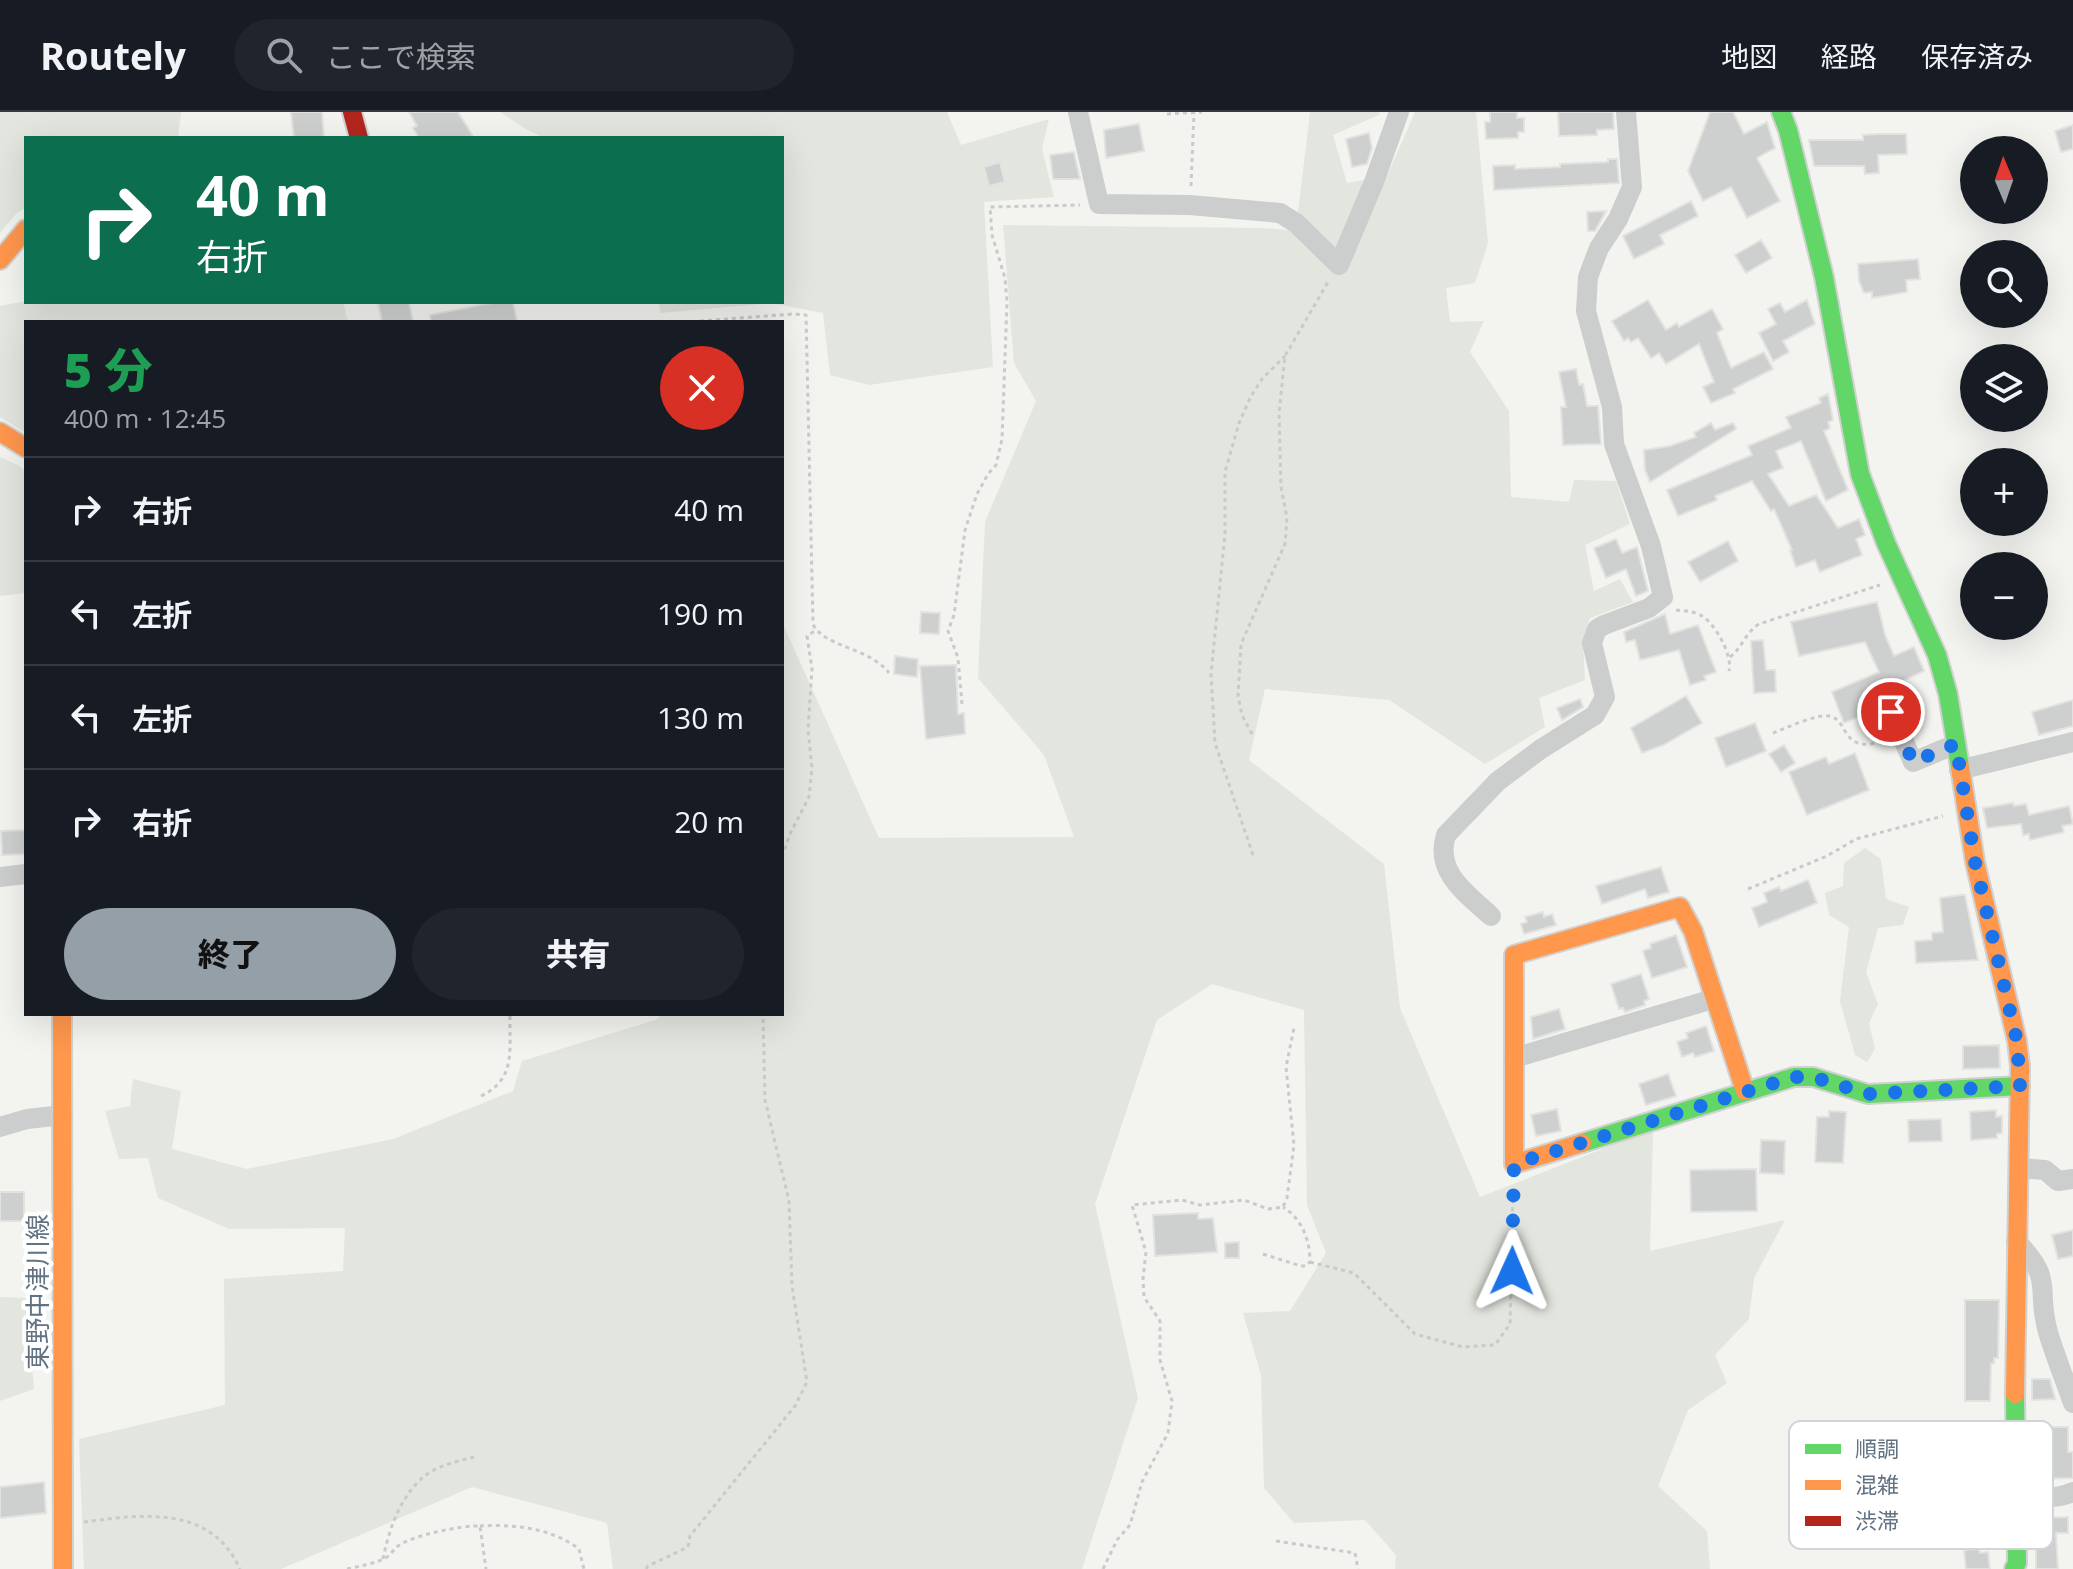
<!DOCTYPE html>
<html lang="ja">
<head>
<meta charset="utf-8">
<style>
	body { margin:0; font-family:"Open Sans","Noto Sans JP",sans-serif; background:#20242c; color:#f1f3f6; height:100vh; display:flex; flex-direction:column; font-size:30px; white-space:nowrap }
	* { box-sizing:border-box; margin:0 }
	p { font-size:26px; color:#9ea1a6 }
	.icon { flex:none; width:44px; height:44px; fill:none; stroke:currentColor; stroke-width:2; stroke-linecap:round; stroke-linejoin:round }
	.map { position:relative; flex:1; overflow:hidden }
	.details { position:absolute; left:24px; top:208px; width:760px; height:696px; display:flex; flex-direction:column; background:#171b24; border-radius:0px; box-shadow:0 8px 32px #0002 }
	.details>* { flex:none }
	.top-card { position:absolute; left:24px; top:24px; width:760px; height:168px; border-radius:0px; box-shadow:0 8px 32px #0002; background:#0b6e4f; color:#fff; overflow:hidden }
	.needle { width:52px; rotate:358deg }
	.buttons { position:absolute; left:1960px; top:24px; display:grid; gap:16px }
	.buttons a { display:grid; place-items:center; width:88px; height:88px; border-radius:50%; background:#171b24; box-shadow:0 8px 32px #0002; font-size:40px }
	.pin { position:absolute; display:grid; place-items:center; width:68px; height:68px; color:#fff; margin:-34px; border:4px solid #fff; border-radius:50%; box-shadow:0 2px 8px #0007 }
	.me { position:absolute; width:88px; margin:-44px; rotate:1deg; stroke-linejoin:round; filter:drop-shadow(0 0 6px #0008) }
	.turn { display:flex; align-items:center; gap:28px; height:168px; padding:0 40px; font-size:36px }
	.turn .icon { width:104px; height:104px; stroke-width:2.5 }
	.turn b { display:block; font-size:56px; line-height:68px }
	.round { display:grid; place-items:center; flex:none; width:84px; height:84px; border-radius:42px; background:#20242c }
	.headline { display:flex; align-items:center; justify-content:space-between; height:136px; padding:0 40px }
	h1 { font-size:48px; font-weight:800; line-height:60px; color:#1e9e55 }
	.primary-button { display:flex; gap:16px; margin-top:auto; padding:16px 40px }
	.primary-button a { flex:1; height:92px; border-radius:48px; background:#949fa8; color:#111; font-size:32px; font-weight:800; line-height:92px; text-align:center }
	.primary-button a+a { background:#20242c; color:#f1f3f6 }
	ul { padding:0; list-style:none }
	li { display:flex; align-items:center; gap:24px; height:104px; padding:0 40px; border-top:2px solid #363941 }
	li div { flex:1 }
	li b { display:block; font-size:30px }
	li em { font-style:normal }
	header { display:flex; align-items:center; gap:48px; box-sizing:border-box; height:112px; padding:0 40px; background:#171b24; border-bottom:2px solid #363941 }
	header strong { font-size:38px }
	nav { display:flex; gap:44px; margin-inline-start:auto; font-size:28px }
	.search { width:560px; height:72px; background:#20242c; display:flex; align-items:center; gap:20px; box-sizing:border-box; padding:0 28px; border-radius:44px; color:#9ea1a6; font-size:30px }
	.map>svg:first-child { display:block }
</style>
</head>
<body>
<header>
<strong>Routely</strong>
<div class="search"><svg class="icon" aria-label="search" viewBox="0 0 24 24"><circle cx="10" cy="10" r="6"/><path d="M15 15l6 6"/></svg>ここで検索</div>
<nav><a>地図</a><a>経路</a><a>保存済み</a></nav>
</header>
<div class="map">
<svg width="2073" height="1457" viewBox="0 0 2073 1457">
	<rect width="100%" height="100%" fill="#f3f3f0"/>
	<path fill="#e2e6de" d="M0 0H181L178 26H26V95L16 102 0 121Z
		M500 0H947L961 33 1049 7 1042 37 1054 85 984 90 993 255 869 273 830 263 823 201 771 191 660 201 659 190H782V26H545L526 17Z
		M1310 0H1380L1379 3 1333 23 1347 71 1387 64 1415 0H1476L1488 131 1475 171 1446 176 1450 210 1484 209 1470 240 1509 299 1511 385 1569 390 1574 368 1616 369 1630 412 1585 433 1594 479 1620 467 1633 490 1590 506 1583 528 1585 568 1539 586 1545 615 1485 652 1389 588 1265 577 1249 648 1384 752 1400 896 1480 1085 1653 1017 1650 1139 1785 1108 1754 1166 1749 1207 1715 1243 1727 1271 1688 1298 1658 1374 1707 1419 1710 1457H1395L1396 1443 1365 1408 1294 1411 1264 1376 1261 1263 1243 1201 1290 1199 1326 1141 1307 1093 1304 898 1212 872 1157 908 1095 1092 1138 1286 1082 1457H613L607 1411 472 1375 281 1457H84L79 1327 225 1293 224 1167 343 1159 345 1116 229 1117 158 1086 148 1046 119 1047 105 999 130 994 133 967 181 979 172 1037 247 1057 393 1027 513 979 522 949 658 907 660 902H782V510L879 726 1074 725 1044 643 978 566 985 410 1036 289 1014 251 1003 113 1263 116 1318 120 1298 100Z
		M26 189 343 190 348 210H26V321L0 305V194Z
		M0 345 20 354 26 360V481L0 484Z
		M1865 736 1881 747 1886 787 1909 795 1903 813 1878 816 1866 860 1878 892 1869 911 1875 937 1867 950 1855 943 1840 889 1849 815 1829 803 1825 781 1843 774 1844 751Z
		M0 1185 26 1186 34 1277 0 1289Z"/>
	<path fill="#cecfcf" stroke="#e2e2e0" stroke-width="2" d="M291 0H322L324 26H294Z
		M409 0H458L474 26H419L413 16 417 14Z
		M1490 0H1517V6H1524V20H1518V26L1486 27 1485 10H1490Z
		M1558 0H1613L1614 17 1597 18V23L1559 24Z
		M1710 0H1733L1744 22 1767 10 1775 36 1757 46 1780 89 1747 106 1731 75 1703 89 1688 59Z
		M1139 12 1144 39 1106 46 1104 18Z
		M2073 13V37L2061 40 2055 19Z
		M1369 21 1372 36 1367 52 1352 55 1346 27Z
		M1878 22H1906L1907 42 1878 43 1879 61 1865 62 1864 54H1814L1809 28H1863V23Z
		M1074 40 1080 67H1053L1050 43Z
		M1608 47H1617L1619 71 1494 78 1493 54 1515 53V57L1560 55V52L1608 50Z
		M1000 50 1005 70 989 74 984 55Z
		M1691 89 1698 104 1660 123 1664 132 1634 147 1623 124Z
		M1606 99 1595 119H1588L1587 100Z
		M1761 128 1772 146 1746 161 1735 143Z
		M1918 147 1920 167 1906 168 1907 180 1872 186V180L1864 181 1859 169 1858 152Z
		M1648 188 1666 218 1677 211 1679 215 1712 197 1723 217 1717 221 1731 256 1764 240 1773 257 1733 277 1735 281 1711 291 1703 275 1714 270 1699 232 1666 252 1659 241 1651 246 1638 226 1631 230 1628 226 1624 229 1612 209Z
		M1807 188 1815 212 1783 229 1789 240 1773 249 1759 221 1776 212 1768 197 1780 191 1785 200Z
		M378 190H409L413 210H382Z
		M497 190H513L517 210H431L430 203Z
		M1576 257 1579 273 1583 272 1587 294H1598L1601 332 1563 333 1561 295H1566L1559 260Z
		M1828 282 1833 308 1828 310 1830 316 1824 319 1848 378 1826 389 1801 329 1776 339 1783 356 1768 362 1789 394 1816 383 1838 416 1859 407 1865 423 1856 427 1862 443 1820 460 1815 448 1796 455 1790 438H1792L1774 397 1771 399 1752 369 1715 384 1717 388 1678 404 1667 378 1752 343 1748 334 1791 316 1786 305 1821 291 1819 286Z
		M1711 311 1715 318 1733 311 1736 317 1650 370 1645 358 1644 338 1670 334 1696 325 1694 321Z
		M1616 427 1622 441 1637 435 1648 479 1636 484 1626 457 1606 466 1594 436Z
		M1728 429 1738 449 1700 470 1688 450Z
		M1877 490 1885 523 1894 544 1914 535 1924 559 1905 568 1910 580 1885 588 1879 597 1844 611 1832 580 1879 560 1865 530 1799 544 1791 510Z
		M921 500 940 501 939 522 920 521Z
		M1665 502 1670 522 1698 513 1716 560 1704 564 1706 568 1690 573 1679 538 1640 548 1635 528 1626 530 1624 520Z
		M1763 528 1766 558H1775L1776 580 1754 581 1751 529Z
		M895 544 918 547 917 565 894 562Z
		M956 553 958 602 964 601 965 622 926 627 920 554Z
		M1686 584 1702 611 1663 633 1642 641 1631 616Z
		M1580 587 1583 595 1562 608 1557 596Z
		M2073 588V614L2039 623 2032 600Z
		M1755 611 1766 639 1726 655 1715 626Z
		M1784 633 1795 651 1781 660 1769 642Z
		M1855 641 1869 678 1807 703 1789 660 1826 645 1829 652Z
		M2013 691 2014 694 2026 692 2029 703 2069 694 2073 712 2062 714 2064 720 2030 728 2029 722 2023 723 2021 712 1987 716 1983 696Z
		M26 718V742L2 743 1 719Z
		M1661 755 1669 780 1648 786 1645 777 1602 792 1596 774Z
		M1808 768 1817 791 1759 815 1752 796 1767 790 1764 781 1779 775 1781 779Z
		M1961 783H1965L1978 848 1916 851 1915 829 1932 828V821L1943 820 1940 786Z
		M1543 800 1544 805 1552 802 1556 813 1524 822 1521 812 1527 810 1525 805Z
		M1676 823 1687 855 1652 866 1643 839 1651 836 1650 832Z
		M1641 862 1649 887 1644 889 1645 893 1625 900 1623 896 1619 897 1611 872Z
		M1559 897 1565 917 1533 927 1531 905Z
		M1706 914 1714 939 1695 945 1693 941 1682 945 1677 930 1688 926 1686 921Z
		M1999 933 2000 956 1963 957V934Z
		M1668 962 1676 984 1646 993 1639 972Z
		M1557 997 1561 1019 1536 1024 1531 1003Z
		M1996 998V1005L2002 1004V1021L1997 1022V1026L1971 1028 1970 1000Z
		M1829 999 1846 1000 1843 1051 1815 1050 1817 1005H1829Z
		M1941 1007 1942 1029 1909 1030 1908 1008Z
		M1761 1028 1785 1029 1784 1062 1760 1061Z
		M1756 1057 1757 1099 1691 1100 1690 1058Z
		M0 1080H24V1109H0Z
		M1198 1101V1107L1213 1106 1217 1140 1155 1144 1153 1103Z
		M2073 1118V1144L2058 1147 2052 1123Z
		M1239 1130V1146H1225V1131Z
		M1965 1188H1999L1998 1246H1994V1251L1991 1252 1990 1289H1965Z
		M2032 1267H2050L2055 1287 2032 1288Z
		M2035 1315H2068V1340H2073V1366L2035 1367Z
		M44 1370 46 1401 0 1406V1375Z
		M2068 1405V1421H2056L2058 1457H2036V1411H2042L2041 1406Z
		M1979 1437 1980 1441 1988 1440 1990 1457H1966L1964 1438Z"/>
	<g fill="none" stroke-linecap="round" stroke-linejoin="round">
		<g stroke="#d1d1d1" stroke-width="22">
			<path id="fast" d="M1781 0 1788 18 1824 165 1860 362 1886 431 1937 543 1948 582 1960 655
				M1582 1031 1794 965H1813L1868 982 2020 974
				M2014 1457 2017 1451 2015 1282"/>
		</g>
		<g stroke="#d1d1d1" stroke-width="22">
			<path id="slow" d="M0 148 26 117
				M0 320 26 336
				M1960 655 1975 750 2017 929 2020 954 2015 1282
				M62 902 63 1457
				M1582 1031 1514 1052V843L1680 795 1693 819 1745 979"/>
		</g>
		<g stroke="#d1d1d1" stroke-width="22">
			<path id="jam" d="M352 0 359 26"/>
		</g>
		<path stroke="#c9caca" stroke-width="3" stroke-dasharray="4 4" stroke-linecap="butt" d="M1167 2 1202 0
			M1191 74 1194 1
			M700 209 793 202 806 203 813 512C823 535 869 535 889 561
			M1676 498C1685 499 1694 499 1702 504 1715 512 1733 543 1729 559
			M1730 545C1742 536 1745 521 1759 512L1880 473
			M962 592 958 546 948 519 954 503 965 418 977 382 988 362 996 353 1002 327 1007 190 1005 166 992 123 990 95 1080 93
			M1773 621C1786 616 1816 602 1829 604 1849 607 1841 643 1882 629
			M1252 622 1242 603 1238 584 1241 532 1285 432 1287 406 1281 375 1279 302 1285 244 1328 170
			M1253 743 1215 631 1211 562 1225 422V360L1239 311 1251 284 1262 267 1285 244
			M782 745 790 722 809 685 812 656 808 618 812 557 807 524 816 518
			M1748 777 1827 744 1856 727 1943 704
			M481 984C517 967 509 937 510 902
			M1263 1142 1301 1154H1306L1310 1150C1310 1128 1302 1107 1283 1095
			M1310 1150 1354 1161 1415 1222 1463 1235 1495 1233 1510 1212 1513 1076
			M84 1410C143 1402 211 1393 240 1457
			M480 1414C513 1412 552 1416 579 1437L584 1457
			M1276 1429 1355 1441 1358 1457
			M383 1447C389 1417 401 1382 426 1363 439 1353 459 1349 474 1345
			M347 1457C360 1454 372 1452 384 1447 390 1444 393 1438 398 1434 413 1423 463 1413 480 1414L486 1457
			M646 1457 648 1454 688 1435 690 1424 795 1294 807 1270 792 1174 789 1089 765 988 763 902
			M1103 1457 1117 1428 1130 1413 1142 1370 1168 1321 1172 1289 1160 1248V1209L1144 1185 1143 1167 1146 1140 1132 1093 1182 1088 1200 1093 1244 1088 1268 1097 1283 1095 1287 1086 1294 1033 1286 955 1294 916"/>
		<path stroke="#cccdcd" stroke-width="20" d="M1078 0 1099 92 1190 93 1280 101 1296 111 1339 153 1374 70 1399 0
			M1891 600 1913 650 1956 632
			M1959 658 2073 630
			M0 765 26 762
			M1491 804C1467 782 1434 760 1446 723L1498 669 1541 637 1595 603 1605 585 1592 531 1597 517 1604 513 1649 496 1663 485 1651 434 1614 332 1612 295 1586 199 1588 165 1599 136 1618 107 1632 75 1626 0
			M1514 946 1713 887
			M0 1015 27 1007 63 1003
			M2019 1056 2045 1058 2058 1069 2073 1067
			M2016 1129C2056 1170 2035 1175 2048 1220 2055 1244 2065 1268 2073 1291
			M2016 1383C2034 1386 2056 1388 2073 1380"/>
		<use href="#fast" stroke="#63d668" stroke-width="18"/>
		<use href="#slow" stroke="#ff974d" stroke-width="18"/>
		<use href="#jam" stroke="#b3261e" stroke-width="18"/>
	</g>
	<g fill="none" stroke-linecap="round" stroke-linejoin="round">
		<path stroke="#1a73e8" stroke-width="14" stroke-dasharray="0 25.2" d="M1512 1159 1514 1052 1794 965H1813L1868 982 2020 974 2017 929 1975 750 1956 632 1913 650 1891 600"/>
	</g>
	<g text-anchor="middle" stroke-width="8" stroke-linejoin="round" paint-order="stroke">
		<g font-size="26" fill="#617282" stroke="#fff">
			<text transform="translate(38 1180) rotate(-90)" y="9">東野中津川線</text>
		</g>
	</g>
	<rect x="1789" y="1309" width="264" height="128" rx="12" fill="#fff" stroke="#d0d5da" stroke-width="2"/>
	<rect x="1805" y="1332" width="36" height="10" fill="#63d668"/>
	<rect x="1805" y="1368" width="36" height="10" fill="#ff974d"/>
	<rect x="1805" y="1404" width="36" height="10" fill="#b3261e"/>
	<g font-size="22" fill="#617282">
		<text x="1855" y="1345">順調</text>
		<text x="1855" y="1381">混雑</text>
		<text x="1855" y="1417">渋滞</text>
	</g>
</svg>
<div class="buttons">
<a><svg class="needle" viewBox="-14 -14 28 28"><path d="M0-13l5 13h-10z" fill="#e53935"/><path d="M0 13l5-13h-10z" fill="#9ea1a6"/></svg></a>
<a><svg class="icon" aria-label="search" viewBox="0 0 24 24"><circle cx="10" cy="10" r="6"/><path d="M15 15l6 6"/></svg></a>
<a><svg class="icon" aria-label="layers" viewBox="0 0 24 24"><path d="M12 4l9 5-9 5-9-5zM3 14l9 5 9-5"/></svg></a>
<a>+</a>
<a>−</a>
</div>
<div class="pin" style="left:1891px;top:600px;background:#d93025"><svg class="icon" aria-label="arrive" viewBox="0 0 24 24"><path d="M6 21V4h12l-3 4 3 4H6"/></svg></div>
<svg class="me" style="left:1512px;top:1159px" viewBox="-20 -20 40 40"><path d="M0-17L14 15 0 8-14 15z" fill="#1a73e8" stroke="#fff" stroke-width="4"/></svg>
<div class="top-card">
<div class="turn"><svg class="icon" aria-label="right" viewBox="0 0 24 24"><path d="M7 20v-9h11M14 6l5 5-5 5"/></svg><div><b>40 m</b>右折</div></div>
</div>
<section class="details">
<div class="headline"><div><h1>5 分</h1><p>400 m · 12:45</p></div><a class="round" style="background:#d93025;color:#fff"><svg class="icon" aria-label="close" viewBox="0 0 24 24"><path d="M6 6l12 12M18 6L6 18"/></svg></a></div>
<ul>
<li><svg class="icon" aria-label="right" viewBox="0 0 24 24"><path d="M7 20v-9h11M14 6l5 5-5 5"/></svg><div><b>右折</b></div><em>40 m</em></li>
<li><svg class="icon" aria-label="left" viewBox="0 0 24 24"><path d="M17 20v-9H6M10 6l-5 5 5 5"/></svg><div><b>左折</b></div><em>190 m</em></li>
<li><svg class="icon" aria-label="left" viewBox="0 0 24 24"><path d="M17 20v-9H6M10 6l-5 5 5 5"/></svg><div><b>左折</b></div><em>130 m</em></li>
<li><svg class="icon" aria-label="right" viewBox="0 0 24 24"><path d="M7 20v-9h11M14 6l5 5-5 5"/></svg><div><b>右折</b></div><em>20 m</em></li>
</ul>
<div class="primary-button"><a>終了</a><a>共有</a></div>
</section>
</div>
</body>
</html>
